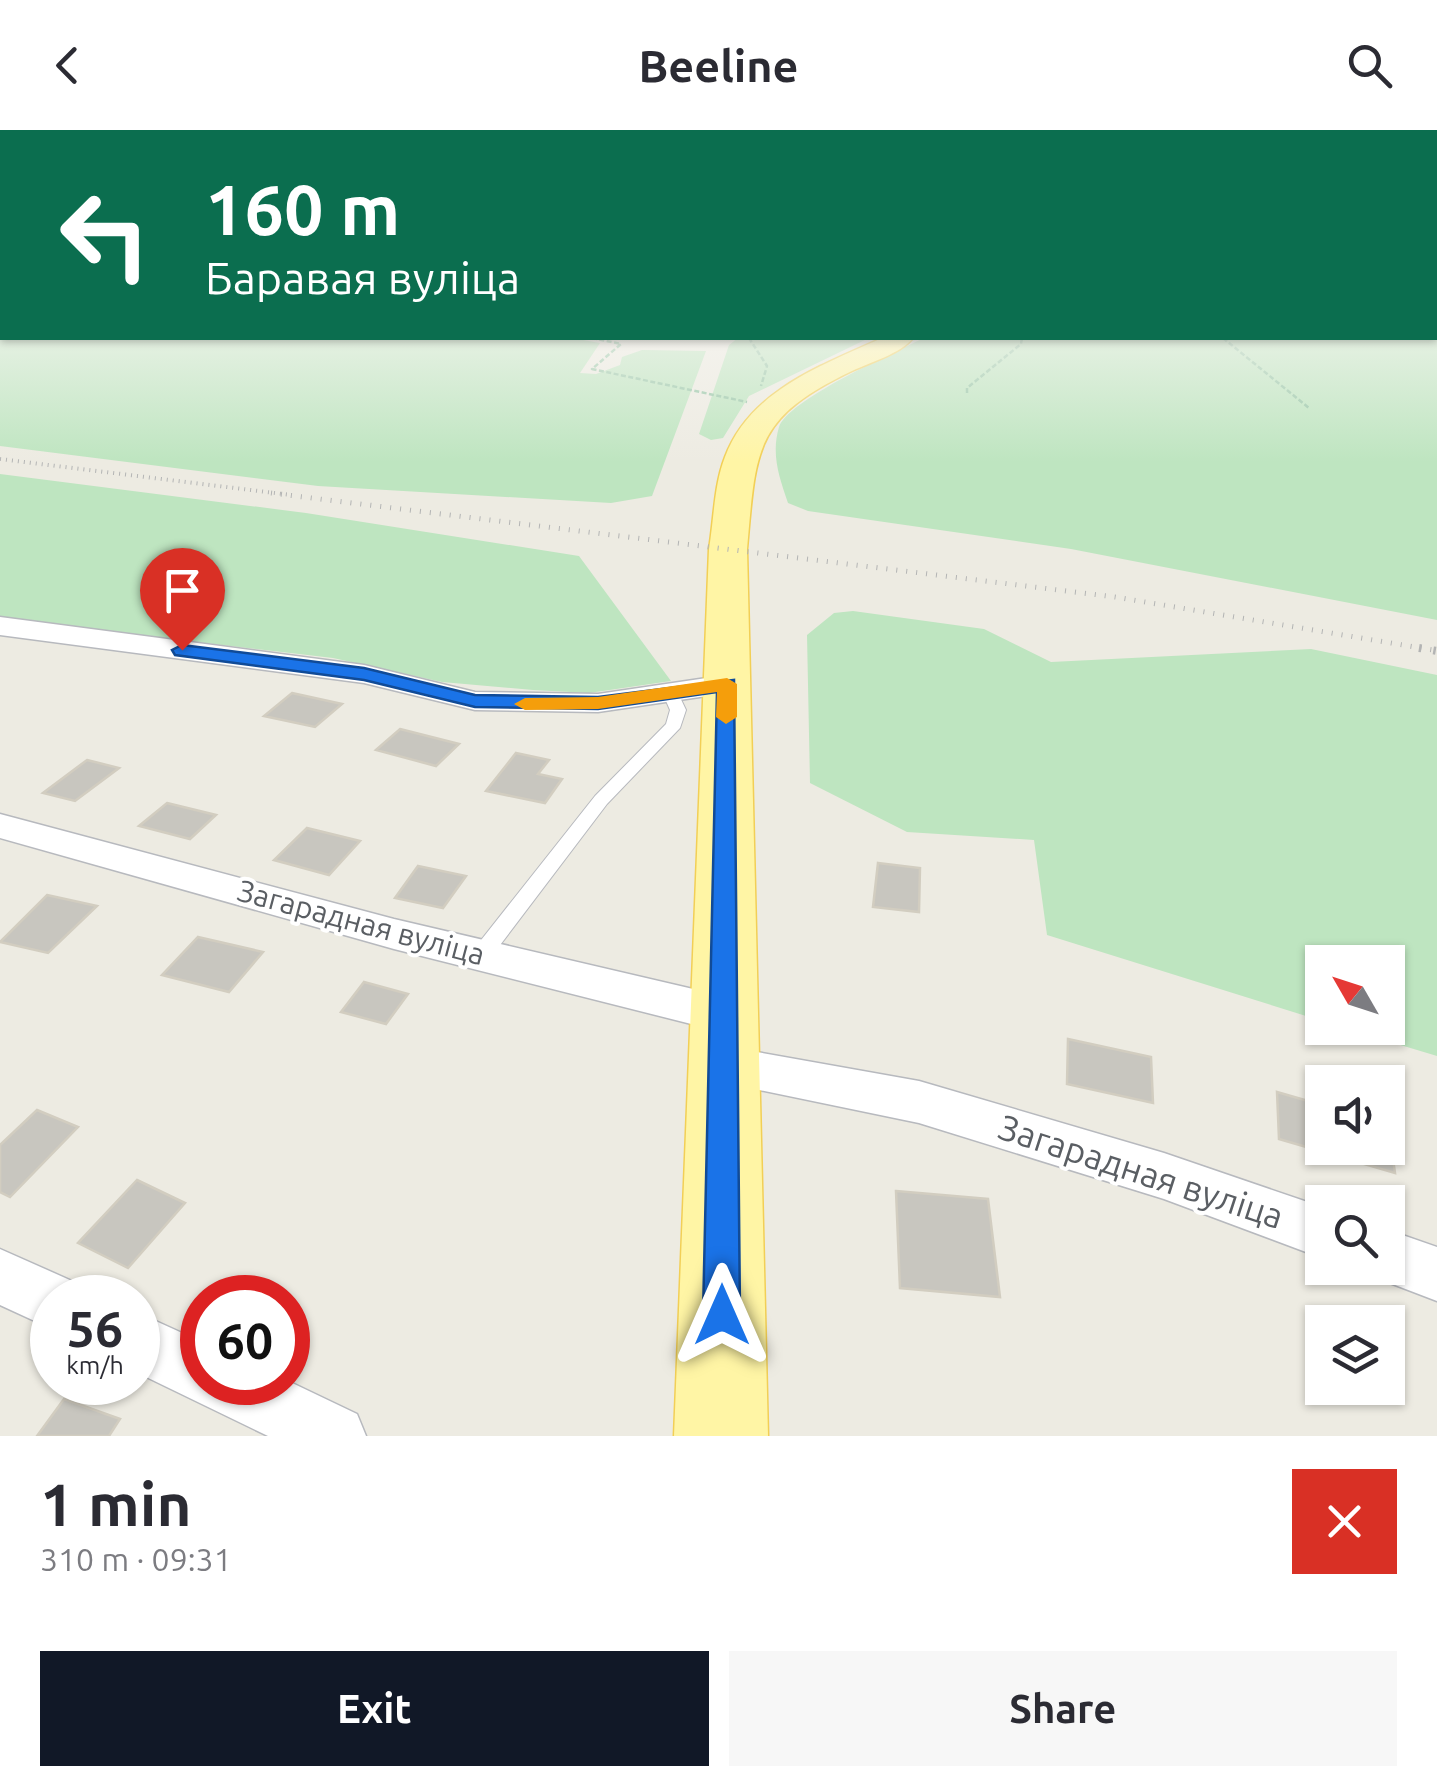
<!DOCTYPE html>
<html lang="en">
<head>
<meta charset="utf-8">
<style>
	body { margin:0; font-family:Ubuntu,sans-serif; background:#f7f7f7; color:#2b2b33; height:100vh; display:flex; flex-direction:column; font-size:38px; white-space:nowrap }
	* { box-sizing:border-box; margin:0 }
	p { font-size:32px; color:#7c7c81 }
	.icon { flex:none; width:55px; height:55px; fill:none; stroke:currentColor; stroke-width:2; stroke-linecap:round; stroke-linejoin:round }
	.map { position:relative; height:1306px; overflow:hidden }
	.details { display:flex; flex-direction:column; background:#fff; flex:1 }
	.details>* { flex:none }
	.guide { position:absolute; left:0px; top:0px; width:1438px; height:210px; box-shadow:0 2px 8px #0004; background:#0b6e4f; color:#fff; overflow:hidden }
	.needle { width:65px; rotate:309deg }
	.fabs { position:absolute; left:1305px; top:815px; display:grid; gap:20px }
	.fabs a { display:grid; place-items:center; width:100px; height:100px; border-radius:0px; background:#fff; box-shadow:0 2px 8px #0004; font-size:50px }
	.speed { position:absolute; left:30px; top:1145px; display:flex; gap:20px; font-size:50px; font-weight:700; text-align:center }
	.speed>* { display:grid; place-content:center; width:130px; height:130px; border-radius:50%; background:#fff; box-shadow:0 2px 8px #0004; line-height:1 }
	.speed small { font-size:25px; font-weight:400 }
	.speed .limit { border:15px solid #d22; background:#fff; color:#111 }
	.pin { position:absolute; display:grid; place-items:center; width:85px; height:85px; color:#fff; margin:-102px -42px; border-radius:50% 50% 50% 0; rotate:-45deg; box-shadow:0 0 10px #0007 }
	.pin .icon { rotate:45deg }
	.me { position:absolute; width:110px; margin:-55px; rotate:0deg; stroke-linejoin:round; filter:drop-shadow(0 0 8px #0008) }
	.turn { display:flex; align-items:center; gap:35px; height:210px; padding:0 40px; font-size:45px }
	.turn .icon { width:130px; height:130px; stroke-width:2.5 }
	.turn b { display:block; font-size:70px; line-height:85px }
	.round { display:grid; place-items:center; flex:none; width:105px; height:105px; border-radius:0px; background:#f7f7f7 }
	.head { display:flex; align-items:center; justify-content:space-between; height:170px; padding:0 40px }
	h1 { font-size:60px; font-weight:700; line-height:75px }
	.cta { display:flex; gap:20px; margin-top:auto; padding:20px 40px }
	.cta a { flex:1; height:115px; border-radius:0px; background:#111827; color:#fff; font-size:40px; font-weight:700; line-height:115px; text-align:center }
	.cta a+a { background:#f7f7f7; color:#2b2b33 }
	header { display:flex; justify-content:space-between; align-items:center; height:130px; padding:0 40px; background:#fff; font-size:45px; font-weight:700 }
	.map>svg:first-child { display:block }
</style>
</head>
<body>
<header><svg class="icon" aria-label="back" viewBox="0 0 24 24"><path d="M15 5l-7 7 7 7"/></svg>Beeline<svg class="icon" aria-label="search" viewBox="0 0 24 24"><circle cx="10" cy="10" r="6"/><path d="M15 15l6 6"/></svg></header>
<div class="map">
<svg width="1437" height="1306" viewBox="0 0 1437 1306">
	<rect width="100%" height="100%" fill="#edebe2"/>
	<path fill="#bee5c0" d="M0 149 2 208H572L600 213 580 243 596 244 620 235 622 227 642 220 706 221 652 366 611 373 318 356 0 316Z
		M738 208H869L749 266 723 308 711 310 699 304 729 215Z
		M924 208H1437V490L1071 419 808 381 788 373C779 347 771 324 779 297 788 270 895 222 924 208Z
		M0 344 306 383 579 426 671 551 589 563 533 560 442 552 333 528 0 489Z
		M853 481 984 499 1051 532 1311 519 1437 545V926L1344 898H1388V832H1322V891L1047 805 1034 710 907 702 810 653 807 505 834 483Z"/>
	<path fill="#c8c6bf" stroke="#d2cdc0" stroke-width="2.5" d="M292 563 342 574 315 597 264 586Z
		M400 599 459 614 436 636 376 620Z
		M516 623 549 630 538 644 562 649 545 673 486 661Z
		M87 630 119 638 75 671 43 663Z
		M167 673 216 685 190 709 139 696Z
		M307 698 360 711 329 745 274 730Z
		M878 733 920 738 919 782 873 777Z
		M418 736 466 746 443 778 395 768Z
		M47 765 97 776 48 823 0 812Z
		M198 807 263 822 229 862 162 845Z
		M364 852 408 864 386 894 341 882Z
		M1068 909 1151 927 1153 973 1067 954Z
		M1277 962 1322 975V1018H1388V993L1395 1043 1279 1009Z
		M37 980 78 997 10 1067 0 1062V1015Z
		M137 1050 185 1073 128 1138 78 1113Z
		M896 1061 988 1069 1000 1167 900 1158Z
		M64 1269 120 1289 109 1306H37Z"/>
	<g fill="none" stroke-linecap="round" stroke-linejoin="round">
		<g stroke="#b7b9be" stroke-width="2">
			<path id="lane" d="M671 559 677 561 686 580 680 598 607 674 488 831 481 833 474 831 470 825 474 819 595 666 666 594 670 580 663 564Z"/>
		</g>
		<g stroke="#b7b9be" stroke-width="3">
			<path id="street" d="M0 487 364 535 475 562 598 564 727 545 738 547 742 554 738 561 727 563 598 582 475 580 364 553 0 505Z
				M0 684 394 789 723 866 739 872 745 884 739 896 723 902 394 819 0 708Z
				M723 916 919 951 1164 1023 1322 1077V1128L1164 1069 919 993 706 949 700 935 706 921Z
				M1388 1100 1437 1117V1171L1369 1145 1366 1138H1388Z
				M0 1119 72 1151 79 1168H52V1199L0 1175Z
				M138 1183 202 1212V1252L288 1251 357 1284 366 1306H268L138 1243Z"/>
		</g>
		<g stroke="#f2cf56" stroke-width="3">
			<path id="primary" d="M882 208H913C900 224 871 232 852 241 754 288 756 318 747 419L768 1306H674L709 419C714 389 714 355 725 327 750 260 823 235 882 208Z"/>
		</g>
		<path stroke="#97c6a7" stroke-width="2.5" stroke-dasharray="5 2.5" stroke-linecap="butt" d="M592 208 621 214 592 239 747 272
			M749 208 767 236 761 256
			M1223 208 1309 278
			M967 263V258L1021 214 1022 208"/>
		<use href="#lane" fill="#fff" fill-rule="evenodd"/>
		<use href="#street" fill="#fff" fill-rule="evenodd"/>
		<use href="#primary" fill="#fff5a5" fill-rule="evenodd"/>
		<path stroke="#b3b4b4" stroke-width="4" stroke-dasharray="1 5" stroke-linecap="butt" d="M0 329 291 365"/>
		<path stroke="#b3b4b4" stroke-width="5" stroke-dasharray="1 9" stroke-linecap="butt" d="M271 363 1115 467 1433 520"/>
		<path stroke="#b3b4b4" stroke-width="8" stroke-dasharray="2.5 12" stroke-linecap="butt" d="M1419 518 1437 521"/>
	</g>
	<linearGradient id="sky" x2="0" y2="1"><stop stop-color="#8bbff1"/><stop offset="0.45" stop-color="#f7f6f2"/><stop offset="1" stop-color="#f7f6f2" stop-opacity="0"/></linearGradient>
	<rect width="1437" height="332" fill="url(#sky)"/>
	<path fill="#1a73e8" stroke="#114b97" stroke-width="2.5" d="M182 515 364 538 475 565 598 567 734 550 740 1185 735 1198 722 1204 709 1198 703 1185 717 562 598 579 475 577 364 550 175 525 172 520Z"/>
	<path fill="#f59e0b" d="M727 548 737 554V587L726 594 716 587 717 562 598 579 525 580 514 574 525 568 598 567Z"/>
	<g text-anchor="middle" stroke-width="8" stroke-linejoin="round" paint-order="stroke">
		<g font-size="30" fill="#5a5e63" stroke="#fff">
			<text transform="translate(361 793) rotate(15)" y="10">Загарадная вуліца</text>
		</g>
		<g font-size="35" fill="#5a5e63" stroke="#fff">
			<text transform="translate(1141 1042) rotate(18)" y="12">Загарадная вуліца</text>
		</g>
	</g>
</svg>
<div class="fabs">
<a><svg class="needle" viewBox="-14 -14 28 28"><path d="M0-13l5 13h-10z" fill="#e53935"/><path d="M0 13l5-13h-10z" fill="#7c7c81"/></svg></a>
<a><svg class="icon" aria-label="sound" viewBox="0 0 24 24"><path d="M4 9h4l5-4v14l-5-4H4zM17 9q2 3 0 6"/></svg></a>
<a><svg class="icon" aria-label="search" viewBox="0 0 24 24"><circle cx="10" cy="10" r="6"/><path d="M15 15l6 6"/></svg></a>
<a><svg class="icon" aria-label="layers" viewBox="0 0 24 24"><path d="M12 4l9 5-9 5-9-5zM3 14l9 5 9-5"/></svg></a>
</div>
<div class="speed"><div>56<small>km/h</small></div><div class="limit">60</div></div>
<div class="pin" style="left:182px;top:520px;background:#d93025"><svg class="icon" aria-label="arrive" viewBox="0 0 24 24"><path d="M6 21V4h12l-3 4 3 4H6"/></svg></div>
<svg class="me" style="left:722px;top:1185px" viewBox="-20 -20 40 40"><path d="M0-17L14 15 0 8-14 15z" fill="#1a73e8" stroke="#fff" stroke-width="4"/></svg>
<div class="guide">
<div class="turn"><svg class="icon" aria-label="left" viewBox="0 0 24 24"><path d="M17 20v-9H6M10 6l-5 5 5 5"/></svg><div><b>160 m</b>Баравая вуліца</div></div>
</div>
</div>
<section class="details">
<div class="head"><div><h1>1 min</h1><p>310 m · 09:31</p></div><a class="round" style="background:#d93025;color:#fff"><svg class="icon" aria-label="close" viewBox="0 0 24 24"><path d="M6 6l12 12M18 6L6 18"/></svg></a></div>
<div class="cta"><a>Exit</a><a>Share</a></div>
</section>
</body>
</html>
